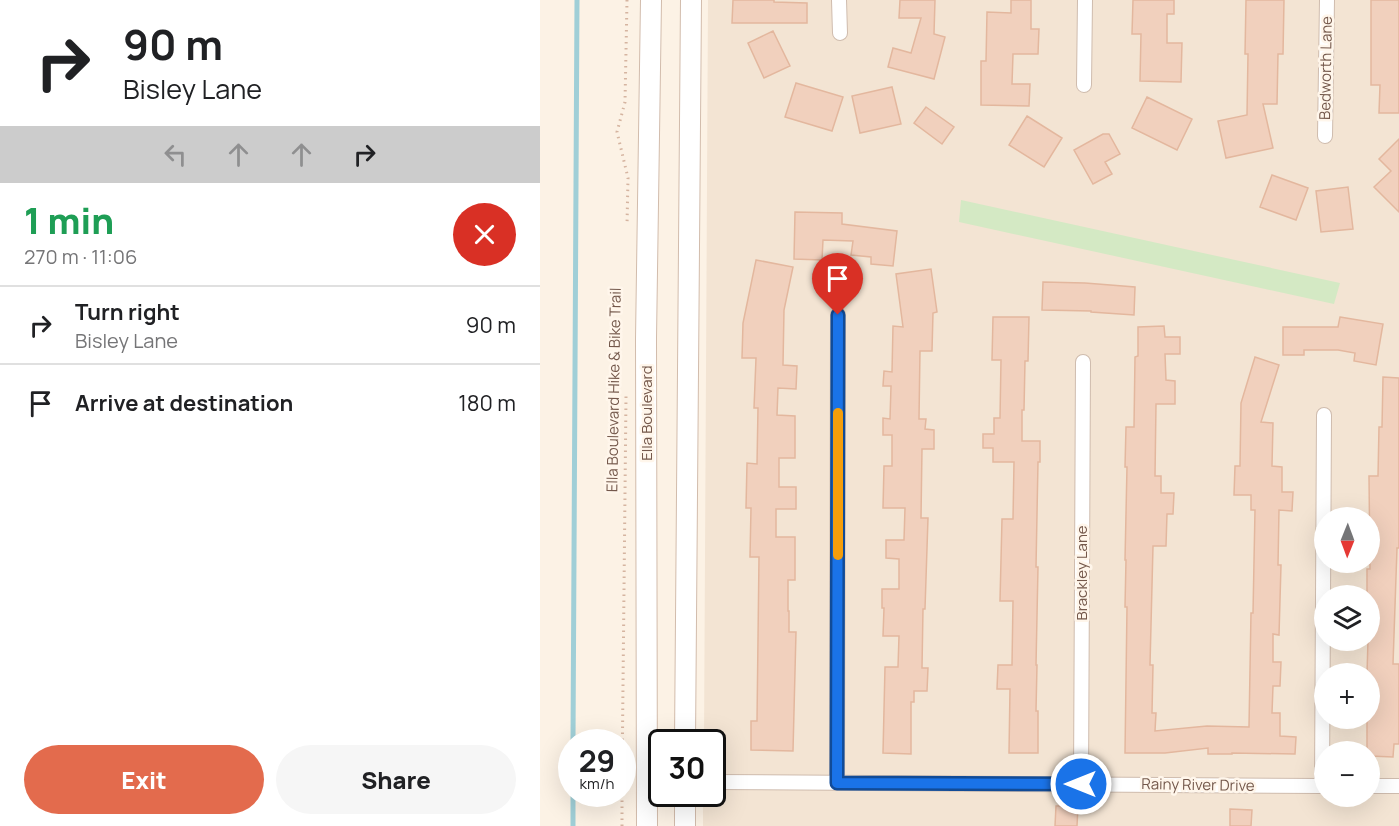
<!DOCTYPE html>
<html lang="en">
<head>
<meta charset="utf-8">
<style>
	body { margin:0; font-family:Manrope,sans-serif; background:#f6f6f6; color:#202124; height:100vh; display:flex; flex-direction:column; font-size:22px; white-space:nowrap }
	* { box-sizing:border-box; margin:0 }
	p { font-size:20px; color:#757577 }
	.icon { flex:none; width:33px; height:33px; fill:none; stroke:currentColor; stroke-width:2; stroke-linecap:round; stroke-linejoin:round }
	.map { position:relative; flex:1; overflow:hidden }
	.panel { display:flex; flex-direction:column; background:#fff; width:540px }
	.panel>* { flex:none }
	.banner { background:#fff; color:#202124; overflow:hidden }
	.needle { width:39px; rotate:181deg }
	.buttons { position:absolute; left:774px; top:507px; display:grid; gap:12px }
	.buttons a { display:grid; place-items:center; width:66px; height:66px; border-radius:50%; background:#fff; box-shadow:0 6px 24px #0002; font-size:30px }
	.speed { position:absolute; left:18px; top:729px; display:flex; gap:12px; font-size:30px; font-weight:700; text-align:center }
	.speed>* { display:grid; place-content:center; width:78px; height:78px; border-radius:50%; background:#fff; box-shadow:0 6px 24px #0002; line-height:1 }
	.speed small { font-size:15px; font-weight:400 }
	.speed .limit { border:3px solid #111; border-radius:9px; background:#fff; color:#111 }
	.pin { position:absolute; display:grid; place-items:center; width:51px; height:51px; color:#fff; margin:-62px -26px; border-radius:50% 50% 50% 0; rotate:-45deg; box-shadow:0 0 6px #0007 }
	.pin .icon { rotate:45deg }
	.me { position:absolute; width:66px; margin:-33px; rotate:270deg; stroke-linejoin:round; filter:drop-shadow(0 0 4px #0008) }
	.turn { display:flex; align-items:center; gap:21px; height:126px; padding:0 24px; font-size:27px }
	.turn .icon { width:78px; height:78px; stroke-width:2.5 }
	.turn b { display:block; font-size:42px; line-height:51px }
	.lanes { display:flex; align-items:center; height:57px; padding:0 24px; background:#0003; justify-content:center; gap:30px; direction:ltr }
	.lanes .off { opacity:.35 }
	.round { display:grid; place-items:center; flex:none; width:63px; height:63px; border-radius:32px; background:#f6f6f6 }
	.head { display:flex; align-items:center; justify-content:space-between; height:102px; padding:0 24px }
	h1 { font-size:36px; font-weight:800; line-height:45px; color:#1e9e55 }
	.button { display:flex; gap:12px; margin-top:auto; padding:12px 24px }
	.button a { flex:1; height:69px; border-radius:36px; background:#e36b4d; color:#fff; font-size:24px; font-weight:800; line-height:69px; text-align:center }
	.button a+a { background:#f6f6f6; color:#202124 }
	ul { padding:0; list-style:none }
	li { display:flex; align-items:center; gap:18px; height:78px; padding:0 24px; border-top:2px solid #e0e0e0 }
	li div { flex:1 }
	li b { display:block; font-size:22px }
	li em { font-style:normal }
	main { display:flex; flex:1; min-height:0 }
	.map>svg:first-child { display:block }
</style>
</head>
<body>
<main>
<section class="panel">
<div class="banner">
<div class="turn"><svg class="icon" aria-label="right" viewBox="0 0 24 24"><path d="M7 20v-9h11M14 6l5 5-5 5"/></svg><div><b>90 m</b>Bisley Lane</div></div>
<div class="lanes"><svg class="icon off" aria-label="left" viewBox="0 0 24 24"><path d="M17 20v-9H6M10 6l-5 5 5 5"/></svg><svg class="icon off" aria-label="ahead" viewBox="0 0 24 24"><path d="M12 20V5M6 11l6-6 6 6"/></svg><svg class="icon off" aria-label="ahead" viewBox="0 0 24 24"><path d="M12 20V5M6 11l6-6 6 6"/></svg><svg class="icon" aria-label="right" viewBox="0 0 24 24"><path d="M7 20v-9h11M14 6l5 5-5 5"/></svg></div>
</div>
<div class="head"><div><h1>1 min</h1><p>270 m · 11:06</p></div><a class="round" style="background:#d93025;color:#fff"><svg class="icon" aria-label="close" viewBox="0 0 24 24"><path d="M6 6l12 12M18 6L6 18"/></svg></a></div>
<ul>
<li><svg class="icon" aria-label="right" viewBox="0 0 24 24"><path d="M7 20v-9h11M14 6l5 5-5 5"/></svg><div><b>Turn right</b><p>Bisley Lane</p></div><em>90 m</em></li>
<li><svg class="icon" aria-label="arrive" viewBox="0 0 24 24"><path d="M6 21V4h12l-3 4 3 4H6"/></svg><div><b>Arrive at destination</b></div><em>180 m</em></li>
</ul>
<div class="button"><a>Exit</a><a>Share</a></div>
</section>
<div class="map">
<svg width="859" height="826" viewBox="0 0 859 826">
	<rect width="100%" height="100%" fill="#fcf2e5"/>
	<path fill="#f3e4d3" fill-rule="evenodd" d="M168 0H859V826H163V794H172V742H164ZM784 518H830V562H784ZM784 596H830V640H784ZM784 674H830V718H784ZM784 752H830V796H784Z"/>
	<path fill="#d4e9c4" d="M421 200 800 283 794 304 419 222Z"/>
	<g fill="none" stroke-linecap="round" stroke-linejoin="round">
		<path stroke="#a0cfd7" stroke-width="5" d="M33 742 37 0
			M33 826V794"/>
	</g>
	<path fill="#f1d0bd" stroke="#e3b79e" stroke-width="1.5" d="M193 0H234V2L267 3V23H192Z
		M360 0H395L394 34 405 37 394 79 348 67 353 48 371 53 381 18H359Z
		M471 0H491V29H499L498 54H473L472 84H490L489 106 441 105V61H446L447 12 471 13Z
		M593 0H634V14H627V43H642L641 82 600 81 601 34H592Z
		M706 0H744L743 54H738L737 104H723L733 148 686 158 678 121 707 115 708 54H705Z
		M831 0H859V113H839L840 85H831Z
		M233 31 250 66 224 78 208 43Z
		M256 83 303 97 292 131 245 117Z
		M352 87 361 124 320 133 312 96Z
		M607 97 652 119 637 150 592 128Z
		M386 107 414 127 402 144 374 123Z
		M487 116 522 138 504 167 469 145Z
		M563 134H569L580 154 565 162 572 174 553 184 534 150Z
		M859 139V212L834 187 851 171 839 159Z
		M732 175 768 188 756 220 720 207Z
		M808 187 813 229 781 232 776 191Z
		M255 212 302 213V224L357 231 353 266 331 264V257L311 255 313 241 283 240 282 260 254 259Z
		M216 260 253 267 244 310 243 365 257 366 256 389 238 388 237 415 255 416V458H239V487H256V509H236V537H255V580H248V611H249V632H256L253 751 211 750V721H217L219 557H210L211 508H206L207 463 217 464 218 408H214L216 358H202L203 323Z
		M391 269 397 312 393 313 392 351H380L379 419H386L385 429 394 430V449H382L381 518H388L385 609H383L382 668H388L387 691H374V702H371V754L343 753 345 667H358L359 636H343L344 608H342V589H359V559L346 558V540H364L365 508H343L344 466H352V435H343V418L350 419 351 386H343L344 371 352 372 353 326 363 327 356 274Z
		M503 282 545 283 595 287 594 315 551 312V311L502 310Z
		M453 317H489L488 361H485L484 410H482V441H500V462H498L496 567H498L496 665H497L496 711H498V753H469L470 689H457L458 665H472L473 601H460L462 519H473L474 462H453V448H443V434H454V418H460L461 360H452Z
		M800 317 843 324 836 365 814 361 815 353 798 350H764V355H743V327H798Z
		M624 326 625 337H640V354H625L626 380 635 381V404H616L615 476H621V493H634L633 514H627L626 546H613L610 665H613L612 713H616L615 731 667 726 709 727 711 613H713L715 510H711V495H694L695 466H700L701 403 715 357 739 365 721 422 733 423 732 466 742 467V492H753L752 511 739 510 738 565H741L739 635 733 634V662H741L740 686H733L732 713H740V736L756 737 755 754 692 753V754H668V748L625 753H585L587 607H585L586 560H585L587 467H585L586 427H594L595 357 598 356V327Z
		M843 377 859 378V548H857L853 664H859V744H854L853 757 830 756V752H827V718H830V713H833V686H830V674H827L828 640H830V596H827V569H830L829 476H838L839 427H842Z
		M516 806H538L537 826H515Z
		M690 809 712 810 711 826H690Z"/>
	<g fill="none" stroke-linecap="round" stroke-linejoin="round">
		<g stroke="#cfbcae" stroke-width="16">
			<path id="minor" d="M299 0 300 33
				M544 85 545 0
				M785 136 787 0
				M172 782 784 786
				M297 783 298 315
				M541 784 543 362
				M782 786 784 415
				M830 786H859"/>
		</g>
		<g stroke="#d2bcac" stroke-width="22">
			<path id="secondary" d="M145 742 151 0
				M145 794V826
				M107 826 106 339 111 0"/>
		</g>
		<path stroke="#d5b4a0" stroke-width="3" stroke-dasharray="1.5 4.5" stroke-linecap="butt" d="M87 0 85 102 77 132 88 178 87 225
			M82 782 86 396
			M82 826V794"/>
		<use href="#minor" stroke="#fff" stroke-width="14"/>
		<use href="#secondary" stroke="#fff" stroke-width="20"/>
	</g>
	<g fill="none" stroke-linecap="round" stroke-linejoin="round">
		<g stroke="#114b97" stroke-width="15">
			<path id="route" d="M298 315 297 783 541 784"/>
		</g>
		<use href="#route" stroke="#1a73e8" stroke-width="10"/>
		<path stroke="#f59e0b" stroke-width="10" d="M298 555V413"/>
	</g>
	<g text-anchor="middle" stroke-width="5" stroke-linejoin="round" paint-order="stroke">
		<g font-size="15" fill="#74584b" stroke="#fff6eb">
			<text transform="translate(786 68) rotate(-89)" y="5">Bedworth Lane</text>
			<text transform="translate(74 390) rotate(-89)" y="5">Ella Boulevard Hike &amp; Bike Trail</text>
			<text transform="translate(107 413) rotate(-90)" y="5">Ella Boulevard</text>
			<text transform="translate(542 573) rotate(-90)" y="5">Brackley Lane</text>
			<text transform="translate(658 785) rotate(1)" y="5">Rainy River Drive</text>
		</g>
	</g>
</svg>
<div class="buttons">
<a><svg class="needle" viewBox="-14 -14 28 28"><path d="M0-13l5 13h-10z" fill="#e53935"/><path d="M0 13l5-13h-10z" fill="#757577"/></svg></a>
<a><svg class="icon" aria-label="layers" viewBox="0 0 24 24"><path d="M12 4l9 5-9 5-9-5zM3 14l9 5 9-5"/></svg></a>
<a>+</a>
<a>−</a>
</div>
<div class="speed"><div>29<small>km/h</small></div><div class="limit">30</div></div>
<div class="pin" style="left:298px;top:315px;background:#d93025"><svg class="icon" aria-label="arrive" viewBox="0 0 24 24"><path d="M6 21V4h12l-3 4 3 4H6"/></svg></div>
<svg class="me" style="left:541px;top:784px" viewBox="-20 -20 40 40"><circle r="17" fill="#1a73e8" stroke="#fff" stroke-width="3"/><path d="M0-11L8 9 0 5-8 9z" fill="#fff"/></svg>
</div>
</main>
</body>
</html>
